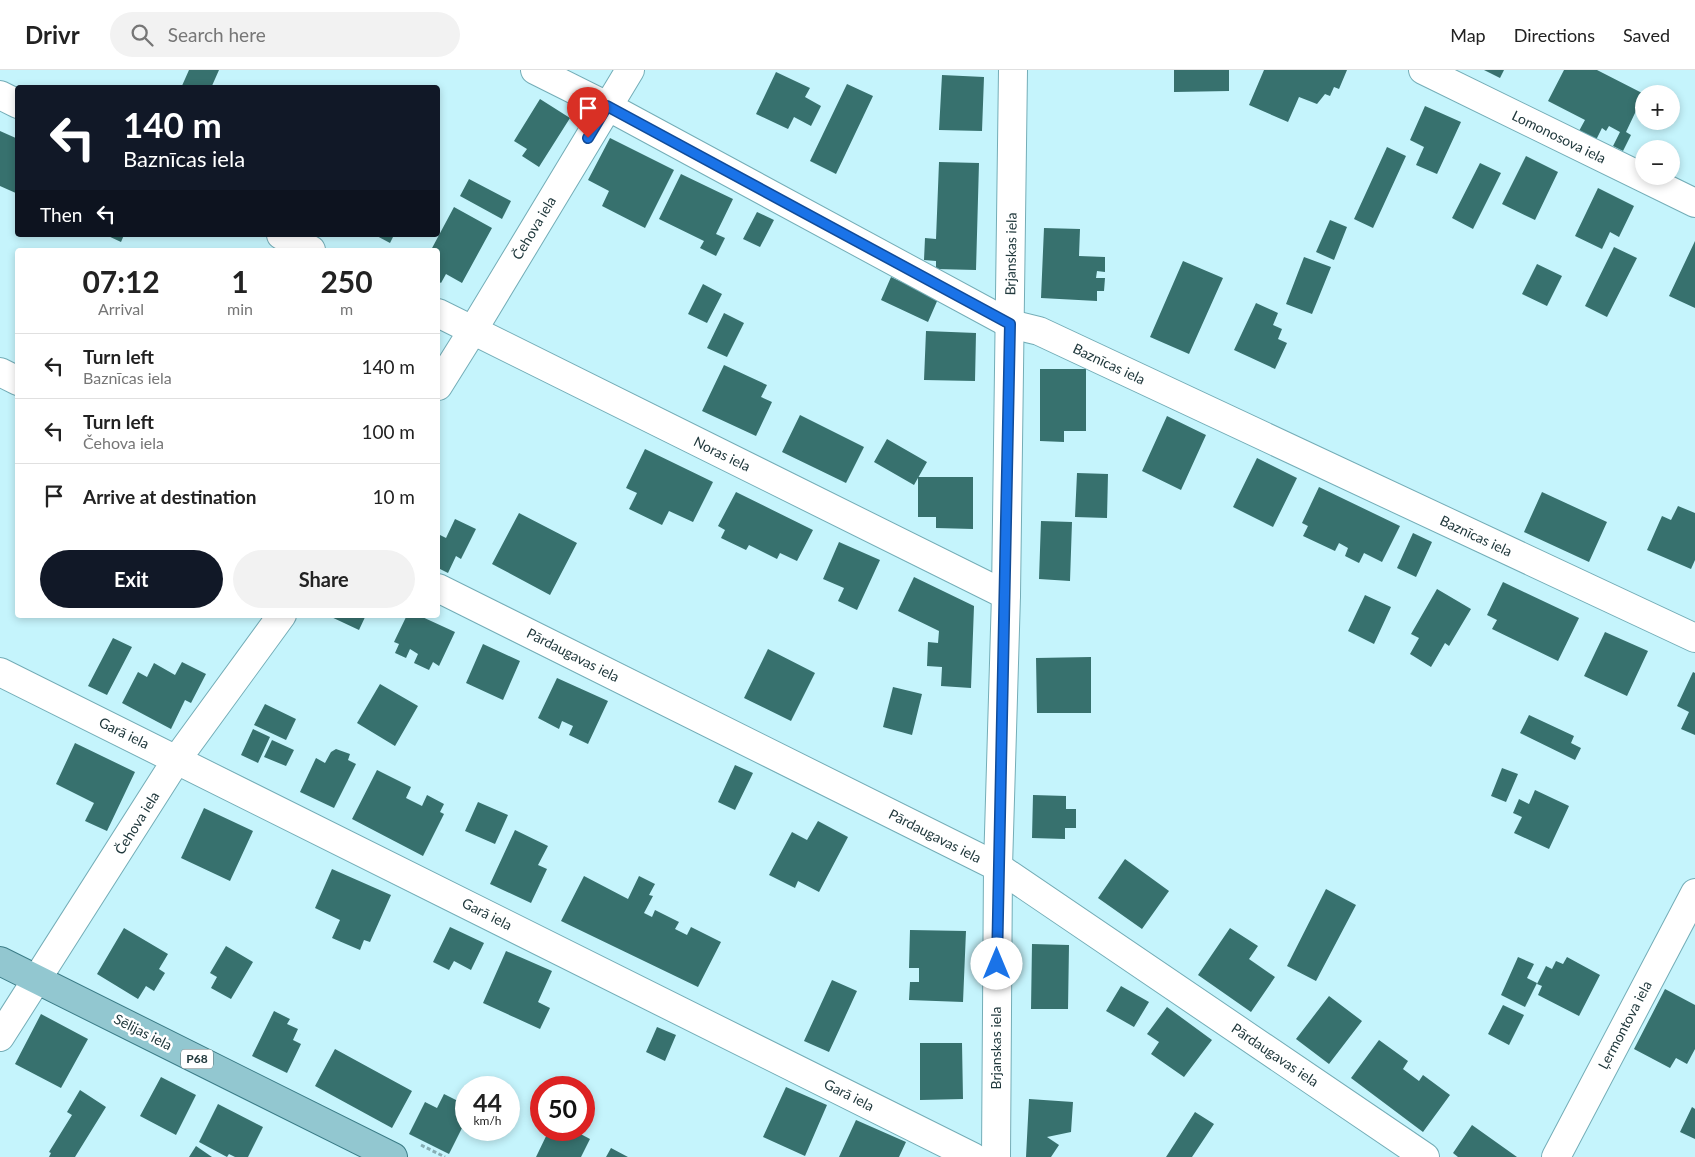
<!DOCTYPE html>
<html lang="en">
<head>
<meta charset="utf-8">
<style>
	body { margin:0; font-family:Lato,sans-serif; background:#f2f2f2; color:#222; height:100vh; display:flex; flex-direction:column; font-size:19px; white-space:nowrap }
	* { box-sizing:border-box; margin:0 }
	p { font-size:16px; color:#767676 }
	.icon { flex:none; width:28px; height:28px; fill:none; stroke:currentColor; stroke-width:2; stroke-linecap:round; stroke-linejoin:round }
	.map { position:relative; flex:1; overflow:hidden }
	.details { position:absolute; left:15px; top:178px; width:425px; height:370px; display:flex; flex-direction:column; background:#fff; border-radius:5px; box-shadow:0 2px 8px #0003 }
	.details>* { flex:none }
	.banner { position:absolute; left:15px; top:15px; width:425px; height:152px; border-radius:5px; box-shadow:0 2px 8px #0003; background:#111827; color:#fff; overflow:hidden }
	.fabs { position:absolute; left:1635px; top:15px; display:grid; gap:10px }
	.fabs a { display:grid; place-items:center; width:45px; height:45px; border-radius:50%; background:#fff; box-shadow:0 2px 8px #0003; font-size:25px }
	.speed { position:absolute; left:455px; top:1006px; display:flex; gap:10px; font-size:25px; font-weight:700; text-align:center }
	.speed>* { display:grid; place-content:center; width:65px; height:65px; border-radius:50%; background:#fff; box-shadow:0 2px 8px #0003; line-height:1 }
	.speed small { font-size:12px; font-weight:400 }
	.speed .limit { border:8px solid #d22; background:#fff; color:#111 }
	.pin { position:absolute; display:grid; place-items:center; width:42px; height:42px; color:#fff; margin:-51px -21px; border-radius:50% 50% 50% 0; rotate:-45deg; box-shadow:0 0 5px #0007 }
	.pin .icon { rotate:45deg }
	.me { position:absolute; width:55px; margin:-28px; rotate:0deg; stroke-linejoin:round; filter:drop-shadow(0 0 4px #0008) }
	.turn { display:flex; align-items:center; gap:18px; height:105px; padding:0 25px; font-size:22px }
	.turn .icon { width:65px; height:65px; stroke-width:2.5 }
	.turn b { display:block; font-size:35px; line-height:42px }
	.then { display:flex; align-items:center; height:48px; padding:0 25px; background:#0003; gap:10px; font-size:19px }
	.eta { display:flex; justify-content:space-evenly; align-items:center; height:85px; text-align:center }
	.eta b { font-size:30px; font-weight:700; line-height:35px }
	.primary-button { display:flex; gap:10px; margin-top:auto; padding:10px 25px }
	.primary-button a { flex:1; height:58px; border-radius:30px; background:#111827; color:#fff; font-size:20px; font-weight:700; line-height:58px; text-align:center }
	.primary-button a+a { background:#f2f2f2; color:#222 }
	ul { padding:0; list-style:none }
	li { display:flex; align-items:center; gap:15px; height:65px; padding:0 25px; border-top:1px solid #e0e0e0 }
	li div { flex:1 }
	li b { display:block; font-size:19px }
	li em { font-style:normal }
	header { display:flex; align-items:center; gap:30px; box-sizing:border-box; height:70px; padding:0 25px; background:#fff; border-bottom:1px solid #e0e0e0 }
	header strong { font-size:24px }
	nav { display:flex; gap:28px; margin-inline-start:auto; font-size:18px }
	.search { width:350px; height:45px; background:#f2f2f2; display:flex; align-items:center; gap:12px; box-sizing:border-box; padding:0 18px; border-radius:28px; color:#767676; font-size:19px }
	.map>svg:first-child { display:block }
</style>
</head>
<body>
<header>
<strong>Drivr</strong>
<div class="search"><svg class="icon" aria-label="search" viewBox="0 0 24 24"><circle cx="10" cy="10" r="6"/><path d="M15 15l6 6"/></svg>Search here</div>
<nav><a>Map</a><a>Directions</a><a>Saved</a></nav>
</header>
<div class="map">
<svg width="1695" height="1087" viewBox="0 0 1695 1087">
	<rect width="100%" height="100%" fill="#c5f4fc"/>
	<path fill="#37716e" d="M189 0H219L211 18H181Z
		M1174 0H1229V21L1174 22Z
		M1264 0H1347L1339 19 1334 17 1330 26 1325 24 1317 34 1299 27 1288 52 1249 35Z
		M1484 0H1504L1500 8Z
		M1564 0H1597L1644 24 1626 62 1631 65 1623 81 1613 76 1620 62 1609 56 1606 61 1602 58 1596 70 1579 61 1585 50 1548 31Z
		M776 2 810 18 805 27 821 36 811 56 794 47 788 59 756 44Z
		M942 5 984 7 982 61 939 60Z
		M847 14 873 26 836 104 810 91Z
		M540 29 570 48 539 97 522 86 527 79 514 71Z
		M1425 36 1461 52 1437 104 1416 95 1424 77 1410 70Z
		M0 61 18 69V124L0 116Z
		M610 68 674 100 645 158 602 136 609 121 588 110Z
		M1387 77 1406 86 1373 158 1354 149Z
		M1526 86 1558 102 1535 150 1502 134Z
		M939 92 979 93 976 200 936 199V191L924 190 925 168 936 169Z
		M1480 93 1501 103 1473 159 1452 148Z
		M681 104 733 129 716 164 725 168 716 186 700 178 704 171 659 149Z
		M469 109 511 131 502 149 460 126Z
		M1598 118 1634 136 1619 167 1610 162 1602 179 1575 166Z
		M454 137 492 158 462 213 446 204 441 213 438 211V180H431Z
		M757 142 774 150 760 177 743 169Z
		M1330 150 1347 157 1334 190 1316 182Z
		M1044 158 1080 159 1079 186 1105 187V202L1097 201 1096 208H1105L1104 221H1097V231L1041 228Z
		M106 165H124L121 172Z
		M375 165H394L390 173Z
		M1695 171V238L1669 226Z
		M1614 177 1637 188 1607 247 1585 236Z
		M1304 187 1331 197 1312 244 1286 234Z
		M1183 191 1223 208 1189 284 1150 267Z
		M1537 194 1562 206 1547 236 1522 224Z
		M891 207 938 229 928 252 881 230Z
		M703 214 722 224 707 253 688 244Z
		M1256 233 1278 243 1273 255 1282 259 1278 269 1287 273 1275 299 1234 280Z
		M724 243 744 253 727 287 707 278Z
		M926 261 976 263 975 311 924 310Z
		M724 295 767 315 761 327 772 332 756 366 702 341Z
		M1040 299H1086V361H1064V372L1040 371Z
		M800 345 864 377 846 413 782 382Z
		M1167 346 1206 365 1181 420 1142 401Z
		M887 369 927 392 914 415 874 392Z
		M645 379 713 412 693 452 669 441 662 455 629 439 637 423 626 418Z
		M1257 388 1297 408 1273 457 1233 437Z
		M1077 403 1108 404 1107 448 1075 447Z
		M918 407H973V459L936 458V447H918Z
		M1319 417 1400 456 1382 492 1364 483 1359 493 1345 486 1348 478 1339 473 1335 481 1303 466 1308 456 1302 453Z
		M736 422 813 460 797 491 780 483 777 489 749 475 746 480 721 468 725 460 718 456Z
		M1542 422 1607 452 1589 492 1524 462Z
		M1678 436 1695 443V490L1691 499 1647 480 1662 446 1671 450Z
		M519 443 577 473 550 525 492 494Z
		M455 449 476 459 461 489 456 486 448 503 438 498V464L446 468Z
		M1041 451 1072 452 1070 511 1039 509Z
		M1413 463 1432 472 1416 507 1397 498Z
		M839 472 880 490 857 540 838 531 844 518 823 509Z
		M914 507 974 536 971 618 941 616 942 597 927 596 928 572 938 573 939 561 898 541Z
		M1503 512 1579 548 1558 591 1492 559 1497 550 1487 545Z
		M1437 519 1471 539 1449 576 1445 573 1431 597 1410 584 1419 568 1411 564Z
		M1365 525 1391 537 1374 574 1348 561Z
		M327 545H366L359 560Z
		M407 545H418L455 562 439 596 433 592 429 600 414 593 418 584 410 579 406 588 395 583 399 574 394 572Z
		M1605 562 1648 581 1627 626 1584 606Z
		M113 568 132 577 107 625 88 616Z
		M483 574 520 591 503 630 466 613Z
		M768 579 815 603 791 651 744 628Z
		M1091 587V643H1037L1036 588Z
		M182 592 206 604 191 633 185 630 171 659 122 633 138 602 147 607 154 593 175 605Z
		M1693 602 1695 603V665L1681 659 1689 642 1677 636Z
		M557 608 608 631 588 674 569 665 573 656 562 651 559 659 538 648Z
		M380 614 418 636 395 676 357 653Z
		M893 617 922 624 912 665 883 657Z
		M265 634 296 649 286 670 254 655Z
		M1529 645 1574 666 1571 673 1581 678 1575 690 1520 663Z
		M253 659 270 667 258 693 241 685Z
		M272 670 294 680 286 696 264 687Z
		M75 673 135 702 107 761 85 751 94 733 56 714Z
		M336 679 350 684 348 690 356 694 334 738 300 722 316 688 325 693 331 682Z
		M735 695 753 703 735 740 718 732Z
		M1502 698 1518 704 1506 732 1491 726Z
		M377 700 411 717 406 728 422 736 427 725 444 734 440 742 444 744 423 786 352 749Z
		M1535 720 1569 736 1549 779 1514 763 1522 747 1513 743 1519 729 1529 734Z
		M1033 725 1066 726V739H1076V758H1065V769L1032 768Z
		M478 732 508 745 495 774 465 761Z
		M204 738 253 761 230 811 181 788Z
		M818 751 848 767 819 822 798 811 795 818 769 805 792 762 807 770Z
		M515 760 548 776 538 795 547 799 531 833 490 814Z
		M1125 789 1169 821 1142 859 1098 828Z
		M332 799 391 825 370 872 364 870 360 880 332 868 340 850 315 838Z
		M584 806 628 829 639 806 655 814 649 825 653 826 644 843 652 847 655 840 679 852 675 859 687 865 691 857 721 872 698 917 561 851Z
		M1326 819 1356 835 1316 911 1287 896Z
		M450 857 484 873 471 900 454 891 449 900 433 892Z
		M124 858 168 884 159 899 165 903 154 921 146 916 138 929 97 904Z
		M1230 858 1258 876 1249 889 1275 907 1251 942 1198 905Z
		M910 860 966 861 963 932 909 930 910 912H919V898H909Z
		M1032 874 1069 875 1068 939H1031Z
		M226 876 253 892 231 929 211 918 217 907 210 903Z
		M506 881 552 901 538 932 550 938 540 959 483 933Z
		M1518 887 1534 894 1527 908 1537 913 1525 937 1501 925Z
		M1567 887 1600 905 1579 946 1538 925 1542 916 1537 914 1546 896 1552 899 1556 891 1563 894Z
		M832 910 857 921 829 982 804 971Z
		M1121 916 1149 932 1134 957 1106 941Z
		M1665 919 1695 935V979L1687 994 1676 988 1670 998 1634 979Z
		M1329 926 1362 951 1329 994 1296 969Z
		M1503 935 1524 945 1509 975 1488 964Z
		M1167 937 1212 970 1184 1007 1151 984 1159 972 1147 964Z
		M274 941 290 949 287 954 298 959 293 970 301 974 287 1003 252 986Z
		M41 944 88 969 61 1018 15 994Z
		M657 957 676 965 665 991 646 982Z
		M1379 970 1408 991 1403 999 1419 1011 1423 1005 1450 1025 1423 1062 1351 1008Z
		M920 973H962L963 1029 920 1030Z
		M335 979 412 1021 392 1058 315 1016Z
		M161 1007 196 1025 176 1065 140 1046Z
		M786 1017 827 1035 805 1086 763 1067Z
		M80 1020 106 1037 75 1087H49L51 1083 49 1082 72 1045 67 1042Z
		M444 1024 466 1035V1050L449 1084 409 1064 425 1032 437 1038Z
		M1029 1029 1073 1032 1071 1062 1047 1067 1059 1075 1051 1087H1026Z
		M218 1034 263 1057 248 1087H235L229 1084 227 1087 199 1072Z
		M1692 1037 1695 1039V1069L1680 1062Z
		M1195 1042 1214 1054 1192 1087H1166Z
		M856 1050 906 1072 899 1087H839Z
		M1472 1055 1517 1087H1458L1453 1083Z
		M549 1060H573L590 1069 581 1087H536Z
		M196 1076 212 1087H189Z
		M611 1078 628 1087H606Z"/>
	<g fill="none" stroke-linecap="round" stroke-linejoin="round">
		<g stroke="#74adb7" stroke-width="30">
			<path id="minor" d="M535 0 607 36 1010 254 1039 261 1695 568
				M1423 0 1695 133
				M0 25 18 34
				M281 165 311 180
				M438 243 1006 525
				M0 302 18 311
				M438 316 473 260 630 0
				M438 518 998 797 1425 1087
				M0 602 973 1087
				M0 967 177 689 282 545
				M1556 1087 1695 823"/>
		</g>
		<g stroke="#74adb7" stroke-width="30">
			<path id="secondary" d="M996 1087 998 797 1006 525 1013 0"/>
		</g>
		<g stroke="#3b7c87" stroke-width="30">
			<path id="primary" d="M0 891 393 1087"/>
		</g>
		<path stroke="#86adb3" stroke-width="3" stroke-dasharray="4 2.5" stroke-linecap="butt" d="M421 1075 445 1087"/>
		<use href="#minor" stroke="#fff" stroke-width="28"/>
		<use href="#secondary" stroke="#fff" stroke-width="28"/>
		<use href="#primary" stroke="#92c7d0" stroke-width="28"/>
	</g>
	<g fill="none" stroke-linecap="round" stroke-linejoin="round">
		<g stroke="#114b97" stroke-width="12">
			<path id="route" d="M588 68 607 36 1010 254 997 894"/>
		</g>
		<use href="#route" stroke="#1a73e8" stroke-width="9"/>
	</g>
	<g text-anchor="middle" stroke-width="5" stroke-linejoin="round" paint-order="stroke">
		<rect fill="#fff" stroke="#637476" stroke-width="1" x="181" y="979.5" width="32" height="19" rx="4"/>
		<g font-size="12" font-weight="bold" fill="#20383c">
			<text x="197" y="993">P68</text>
		</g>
		<g font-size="14" fill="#20383c" stroke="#fff">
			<text transform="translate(1559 67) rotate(26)" y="5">Lomonosova iela</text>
			<text transform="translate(534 158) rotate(-59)" y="5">Čehova iela</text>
			<text transform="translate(1011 184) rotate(-89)" y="5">Brjanskas iela</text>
			<text transform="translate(1109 294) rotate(25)" y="5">Baznīcas iela</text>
			<text transform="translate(722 384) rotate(26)" y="5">Noras iela</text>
			<text transform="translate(1476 466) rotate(25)" y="5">Baznīcas iela</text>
			<text transform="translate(573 585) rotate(27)" y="5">Pārdaugavas iela</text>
			<text transform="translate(124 663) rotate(26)" y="5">Garā iela</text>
			<text transform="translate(137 753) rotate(-58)" y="5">Čehova iela</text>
			<text transform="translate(935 766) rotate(27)" y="5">Pārdaugavas iela</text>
			<text transform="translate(487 844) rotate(27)" y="5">Garā iela</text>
			<text transform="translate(1625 955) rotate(-62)" y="5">Ļermontova iela</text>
			<text transform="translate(143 962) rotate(27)" y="5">Sēlijas iela</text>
			<text transform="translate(996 978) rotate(-90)" y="5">Brjanskas iela</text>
			<text transform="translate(1275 985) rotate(34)" y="5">Pārdaugavas iela</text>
			<text transform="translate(849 1025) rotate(27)" y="5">Garā iela</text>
		</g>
	</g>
</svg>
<div class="fabs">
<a>+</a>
<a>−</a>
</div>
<div class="speed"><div>44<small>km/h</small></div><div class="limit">50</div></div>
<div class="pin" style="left:588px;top:68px;background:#d93025"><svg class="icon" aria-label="arrive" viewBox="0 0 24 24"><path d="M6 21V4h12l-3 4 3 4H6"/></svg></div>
<svg class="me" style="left:997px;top:894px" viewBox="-20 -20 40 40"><circle r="19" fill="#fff"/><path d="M0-13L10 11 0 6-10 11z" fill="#1a73e8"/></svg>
<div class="banner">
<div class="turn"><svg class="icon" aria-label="left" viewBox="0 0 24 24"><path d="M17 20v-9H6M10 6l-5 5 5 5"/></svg><div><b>140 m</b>Baznīcas iela</div></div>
<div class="then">Then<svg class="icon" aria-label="left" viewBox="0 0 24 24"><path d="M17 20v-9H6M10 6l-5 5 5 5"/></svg></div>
</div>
<section class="details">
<div class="eta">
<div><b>07:12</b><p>Arrival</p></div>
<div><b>1</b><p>min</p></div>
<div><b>250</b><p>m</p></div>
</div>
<ul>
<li><svg class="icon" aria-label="left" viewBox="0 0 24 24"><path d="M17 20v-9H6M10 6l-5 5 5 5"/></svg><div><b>Turn left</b><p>Baznīcas iela</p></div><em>140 m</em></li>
<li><svg class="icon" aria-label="left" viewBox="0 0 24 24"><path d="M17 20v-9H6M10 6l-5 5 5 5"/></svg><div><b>Turn left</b><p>Čehova iela</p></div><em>100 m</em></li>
<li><svg class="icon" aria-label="arrive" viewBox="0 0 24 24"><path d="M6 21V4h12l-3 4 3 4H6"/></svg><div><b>Arrive at destination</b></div><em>10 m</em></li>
</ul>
<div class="primary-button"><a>Exit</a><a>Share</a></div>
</section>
</div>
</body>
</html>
